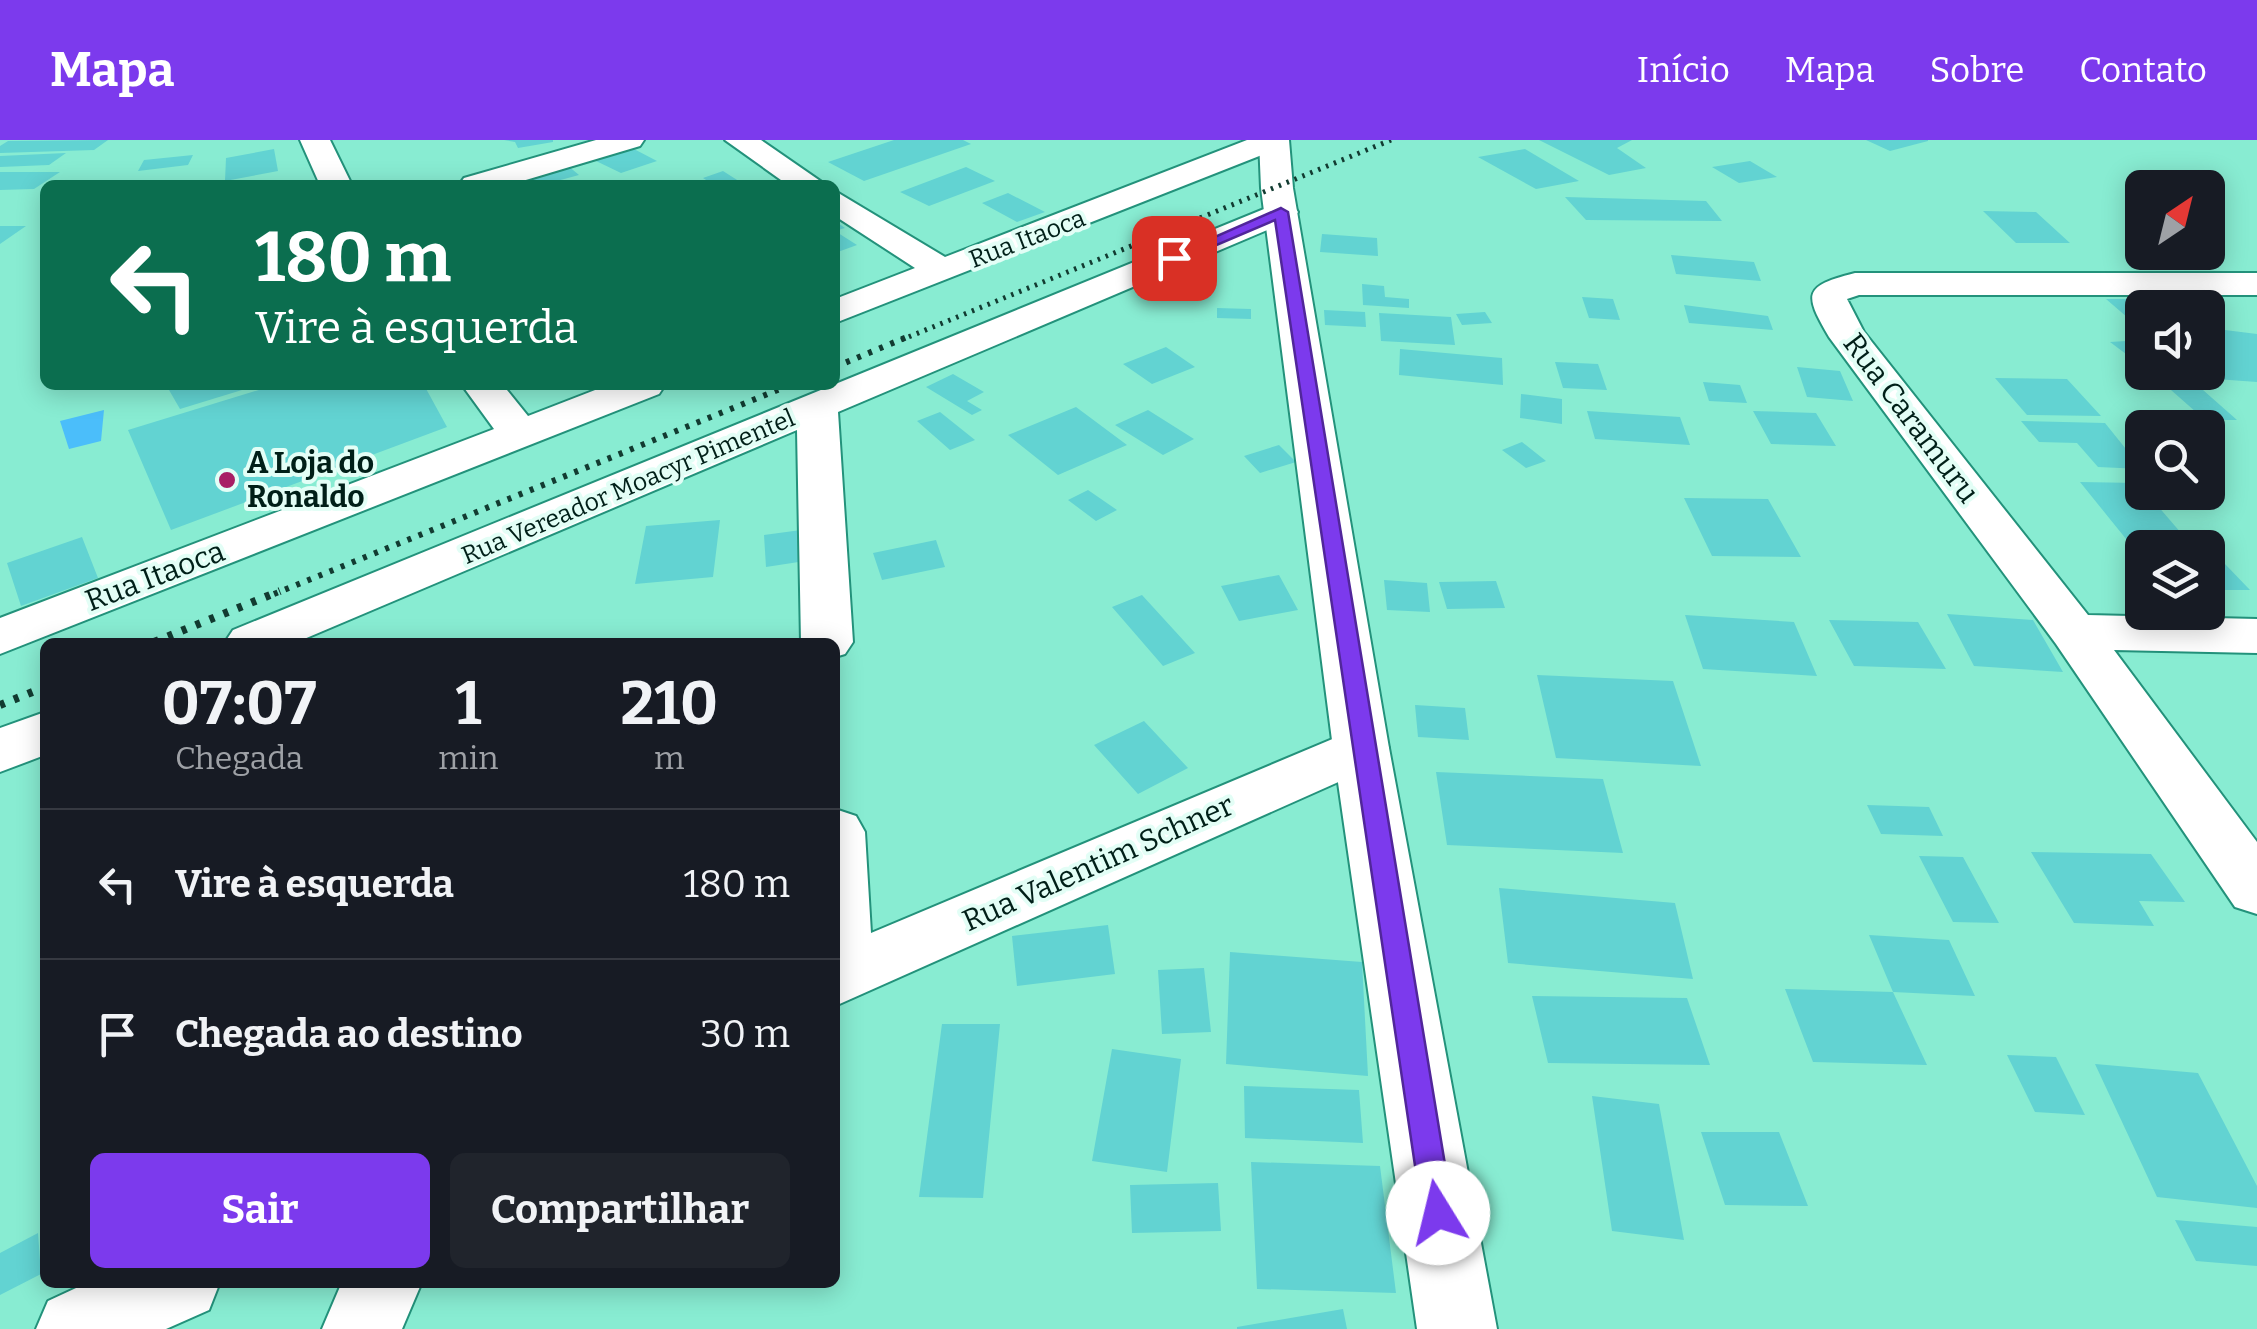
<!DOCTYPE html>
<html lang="pt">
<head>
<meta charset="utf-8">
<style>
	body { margin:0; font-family:Bitter,serif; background:#20242c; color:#f1f3f6; height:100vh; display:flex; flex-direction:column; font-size:38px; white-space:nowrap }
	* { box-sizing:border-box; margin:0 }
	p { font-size:32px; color:#9ea1a6 }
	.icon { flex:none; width:55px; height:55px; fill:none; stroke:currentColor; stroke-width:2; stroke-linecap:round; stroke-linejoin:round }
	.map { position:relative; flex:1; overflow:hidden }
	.panel { position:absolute; left:40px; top:498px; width:800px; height:650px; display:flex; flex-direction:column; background:#171b24; border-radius:15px; box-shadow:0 5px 25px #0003 }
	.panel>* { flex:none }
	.hud { position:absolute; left:40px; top:40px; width:800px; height:210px; border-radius:15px; box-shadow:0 5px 25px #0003; background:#0b6e4f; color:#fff; overflow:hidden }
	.needle { width:65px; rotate:35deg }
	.tools { position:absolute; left:2125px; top:30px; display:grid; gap:20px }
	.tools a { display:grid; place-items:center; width:100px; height:100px; border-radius:15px; background:#171b24; box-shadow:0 5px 25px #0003; font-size:50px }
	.pin { position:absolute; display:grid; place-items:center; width:85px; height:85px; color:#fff; margin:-42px; border-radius:20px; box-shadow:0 5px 15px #0006 }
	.me { position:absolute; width:110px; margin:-55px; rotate:351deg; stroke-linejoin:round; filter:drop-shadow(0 0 8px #0008) }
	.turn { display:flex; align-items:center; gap:35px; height:210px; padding:0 50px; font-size:45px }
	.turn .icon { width:130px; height:130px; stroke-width:2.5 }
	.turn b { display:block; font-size:70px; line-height:85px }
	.eta { display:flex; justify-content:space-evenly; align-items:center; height:170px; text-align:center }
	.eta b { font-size:60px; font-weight:700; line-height:70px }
	.action { display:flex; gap:20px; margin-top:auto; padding:20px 50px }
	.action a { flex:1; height:115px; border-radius:15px; background:#7c3aed; color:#fff; font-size:40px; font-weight:700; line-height:115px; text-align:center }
	.action a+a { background:#20242c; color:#f1f3f6 }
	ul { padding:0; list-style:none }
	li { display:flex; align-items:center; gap:30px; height:150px; padding:0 50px; border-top:2px solid #363941 }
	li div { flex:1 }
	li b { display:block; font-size:38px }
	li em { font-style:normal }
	header { display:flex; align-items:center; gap:60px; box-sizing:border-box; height:140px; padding:0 50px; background:#7c3aed; color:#fff }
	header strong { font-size:48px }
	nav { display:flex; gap:55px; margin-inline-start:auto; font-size:35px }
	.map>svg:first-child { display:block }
</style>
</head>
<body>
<header>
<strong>Mapa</strong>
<nav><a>Início</a><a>Mapa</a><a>Sobre</a><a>Contato</a></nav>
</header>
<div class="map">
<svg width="2257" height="1189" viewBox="0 0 2257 1189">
	<rect width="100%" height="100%" fill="#88ecd2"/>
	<path fill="#4bbefa" d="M104 270 101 301 69 309 60 281Z"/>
	<path fill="#62d3d2" d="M108 0 94 10 0 13V6L8 1Z
		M504 0H553V2L518 8 515 2Z
		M894 0H963L971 4 864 41 828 22Z
		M1539 0H1632L1617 8 1646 28 1609 35Z
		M1866 0H1928V1L1890 11Z
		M632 8 657 21 621 33 596 21Z
		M274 9 278 31 225 41 226 18Z
		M1525 9 1579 41 1536 49 1478 17Z
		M66 13 49 25 0 27V16Z
		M193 15 188 25 138 31 144 20Z
		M1750 21 1777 37 1739 43 1712 27Z
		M567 25 579 35 542 45H499Z
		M966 27 995 41 929 66 900 52Z
		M723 31 745 45H714L703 38Z
		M0 32H60L34 49 0 50Z
		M1008 53 1045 72 1017 82 982 63Z
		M1565 57 1706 61 1722 81 1586 80Z
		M1983 71 2036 72 2070 103H2016Z
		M835 81 845 88 835 91 857 105 835 113Z
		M0 86H26L0 104Z
		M1322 94 1377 98 1378 116 1320 112Z
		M1671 115 1754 122 1761 141 1676 134Z
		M1362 144 1384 146 1385 157 1409 159V168L1363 165Z
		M1582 157 1613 159 1620 180 1589 178Z
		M2106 159H2171L2184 168H2142V190Z
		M1684 165 1768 176 1773 190 1689 183Z
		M1217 168 1251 169V179L1217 178Z
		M1324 170 1365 172 1366 187 1325 185Z
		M1485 172 1492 183 1462 185 1456 174Z
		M1379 173 1451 177 1455 205 1381 201Z
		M2208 182 2217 189 2257 194V242L2161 235 2208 232Z
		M2142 200V226L2110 202Z
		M1166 207 1195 227 1152 244 1123 224Z
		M1400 209 1502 218 1503 245 1399 235Z
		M1555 222 1598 224 1607 250 1563 248Z
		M1797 227 1840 231 1853 261 1807 257Z
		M953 234 984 252 967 261 982 270 972 275 926 247Z
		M1995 238 2067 239 2101 276 2027 275Z
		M1703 242 1740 245 1747 263 1709 261Z
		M184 245H255V246L180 269 169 250Z
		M275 245H424L447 287 171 390 128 290Z
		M2171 250H2203L2237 280H2205Z
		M1521 254 1562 259V284L1520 278Z
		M1076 267 1127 305 1058 335 1008 295Z
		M1148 270 1194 299 1163 315 1115 285Z
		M1587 271 1680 277 1690 305 1595 299Z
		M1753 271 1816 273 1836 306 1771 304Z
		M940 272 975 300 950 310 917 281Z
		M2146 273 2173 274 2183 287 2156 285Z
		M2021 281 2105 283 2142 329 2098 327 2077 303 2039 302Z
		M1522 302 1546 321 1526 328 1502 310Z
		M1279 305 1296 322 1260 333 1244 316Z
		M2080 342 2138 343 2194 408H2142L2139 415Z
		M1088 350 1117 370 1096 381 1068 360Z
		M1684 358 1768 359 1801 417 1712 416Z
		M720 380 713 437 635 444 646 386Z
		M801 390 805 421 766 427 764 395Z
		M82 397 98 438 21 466 7 423Z
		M936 400 945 427 882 440 873 413Z
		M2208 423 2225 424 2250 450H2208Z
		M1279 435 1298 470 1239 481 1221 446Z
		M1384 440 1427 443 1430 472 1387 470Z
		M1496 441 1505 468 1447 469 1439 442Z
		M1142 455 1195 513 1163 526 1112 467Z
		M1947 474 2033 480 2063 532 1974 526Z
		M1685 475 1794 482 1817 536 1703 529Z
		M1829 480 1918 482 1946 529 1854 526Z
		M1537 535 1673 541 1701 626 1556 618Z
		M1415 565 1465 568 1469 600 1418 597Z
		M1144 581 1188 628 1138 654 1094 605Z
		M1436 632 1603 639 1623 713 1447 705Z
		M1867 665 1929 667 1943 696 1881 694Z
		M2031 712 2151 714 2185 762 2139 761 2154 786 2074 783Z
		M1919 716 1963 717 1999 783 1953 782Z
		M1499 748 1675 763 1693 839 1508 823Z
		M1108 785 1115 834 1017 846 1012 796Z
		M1869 795 1949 800 1975 856 1893 852 1927 925 1813 922 1785 849 1893 852Z
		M1230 812 1362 822 1368 936 1226 924Z
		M1204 828 1211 892 1162 894 1158 830Z
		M1532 856 1687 858 1710 925 1548 923Z
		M942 884H1000L983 1058 919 1057Z
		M1112 909 1181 919 1167 1032 1092 1021Z
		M2007 915 2056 917 2085 975 2035 972Z
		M2095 924 2198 933 2257 1046V1068L2157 1057Z
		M1244 946 1359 950 1363 1003 1245 998Z
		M1592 956 1659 964 1684 1100 1612 1091Z
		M1701 992H1779L1808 1066 1725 1065Z
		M1251 1022 1380 1026 1396 1153 1257 1149Z
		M1218 1043 1221 1091 1132 1093 1130 1045Z
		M2175 1080 2257 1087V1126L2196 1121Z
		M38 1093 41 1134 0 1155V1113Z
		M1343 1169 1347 1189H1237V1187Z"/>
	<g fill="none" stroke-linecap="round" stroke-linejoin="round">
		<g stroke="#23927b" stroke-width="4">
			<path id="street" d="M300 0H330L352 45H320Z
				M596 0H644L640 6 509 45H459L464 38Z
				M725 0H761L826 45H788Z
				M1247 0H1289L1285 6 835 183V159L915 128 835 76V51L945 117Z
				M1281 62 1293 65 1298 72 1293 79 838 272 853 502 845 514 835 517V502H801L797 290 297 502H225L233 490Z
				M1855 133H2257V155H1859L1847 159 1864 192 2088 475 2257 479V513L2114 510 2257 702V774L2235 767 2056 504 1829 197C1803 153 1804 146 1855 133Z
				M462 245H503L528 276 608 245H665L659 254 0 514V478L494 289Z
				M45 572V615L0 632V588Z
				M1361 587 1381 593 1389 608 1381 623 835 866V669L856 676 865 692 871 793Z
				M89 1142H220L209 1170 166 1189H36L48 1161Z
				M342 1142H422L402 1189H322Z"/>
		</g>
		<g stroke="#23927b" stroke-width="4">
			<path id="secondary" d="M1259 0H1289L1293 48 1389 608 1497 1189H1417L1333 608 1261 48Z"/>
		</g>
		<use href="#street" fill="#fff" fill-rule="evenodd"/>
		<use href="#secondary" fill="#fff" fill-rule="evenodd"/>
		<path stroke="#123b31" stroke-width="5" stroke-dasharray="2.5 6" stroke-linecap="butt" d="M901 200 1391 0"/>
		<path stroke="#123b31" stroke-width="6" stroke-dasharray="4 8" stroke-linecap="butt" d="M835 227 907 197
			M274 454 790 245"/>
		<path stroke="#123b31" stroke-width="8" stroke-dasharray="5 10" stroke-linecap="butt" d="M154 502 280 451
			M0 565 45 547"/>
	</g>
	<path fill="#7c3aed" stroke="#51269a" stroke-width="2.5" d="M1281 68 1288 72 1453 1073 1448 1084 1438 1088 1427 1084 1422 1073 1275 80 1179 121 1167 118Z"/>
	<circle fill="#a81f65" stroke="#e3fef6" stroke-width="4" cx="227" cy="340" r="10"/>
	<g text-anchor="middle" stroke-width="8" stroke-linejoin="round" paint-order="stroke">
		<g font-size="25" fill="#001f18" stroke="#e3fef6">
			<text transform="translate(1027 98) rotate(-21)" y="9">Rua Itaoca</text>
			<text transform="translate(628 346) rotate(-23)" y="9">Rua Vereador Moacyr Pimentel</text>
		</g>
		<g font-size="30" fill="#001f18" stroke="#e3fef6">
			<text transform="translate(1911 278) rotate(53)" y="10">Rua Caramuru</text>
			<text transform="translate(155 436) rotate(-21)" y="10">Rua Itaoca</text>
			<text transform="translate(1098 723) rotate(-24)" y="10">Rua Valentim Schner</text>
		</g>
		<g font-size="30" font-weight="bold" fill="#001f18" stroke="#e3fef6" text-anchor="start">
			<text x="247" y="333">A Loja do<tspan x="247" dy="34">Ronaldo</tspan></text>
		</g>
	</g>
</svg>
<div class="tools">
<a><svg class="needle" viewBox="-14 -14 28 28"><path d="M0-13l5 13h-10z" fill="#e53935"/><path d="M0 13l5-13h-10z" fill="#9ea1a6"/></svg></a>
<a><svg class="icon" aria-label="sound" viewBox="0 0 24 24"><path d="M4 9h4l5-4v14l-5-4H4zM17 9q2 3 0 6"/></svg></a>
<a><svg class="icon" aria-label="search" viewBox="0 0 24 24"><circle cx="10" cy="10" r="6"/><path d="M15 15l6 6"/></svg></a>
<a><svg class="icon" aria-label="layers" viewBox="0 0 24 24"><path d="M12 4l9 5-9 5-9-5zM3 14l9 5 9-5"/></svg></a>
</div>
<div class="pin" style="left:1174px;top:118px;background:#d93025"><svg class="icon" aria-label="arrive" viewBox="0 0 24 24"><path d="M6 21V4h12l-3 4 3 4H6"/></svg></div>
<svg class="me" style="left:1438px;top:1073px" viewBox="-20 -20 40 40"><circle r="19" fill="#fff"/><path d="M0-13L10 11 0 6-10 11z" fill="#7c3aed"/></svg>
<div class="hud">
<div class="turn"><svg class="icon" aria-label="left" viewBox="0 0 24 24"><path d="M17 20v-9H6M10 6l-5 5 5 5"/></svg><div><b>180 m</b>Vire à esquerda</div></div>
</div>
<section class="panel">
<div class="eta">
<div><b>07:07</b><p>Chegada</p></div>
<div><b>1</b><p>min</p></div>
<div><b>210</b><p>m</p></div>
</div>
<ul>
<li><svg class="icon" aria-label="left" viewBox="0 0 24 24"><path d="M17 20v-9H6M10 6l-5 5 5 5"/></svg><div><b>Vire à esquerda</b></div><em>180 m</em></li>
<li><svg class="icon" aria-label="arrive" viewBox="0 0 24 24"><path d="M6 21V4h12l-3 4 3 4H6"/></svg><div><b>Chegada ao destino</b></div><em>30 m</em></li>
</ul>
<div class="action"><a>Sair</a><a>Compartilhar</a></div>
</section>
</div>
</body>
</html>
